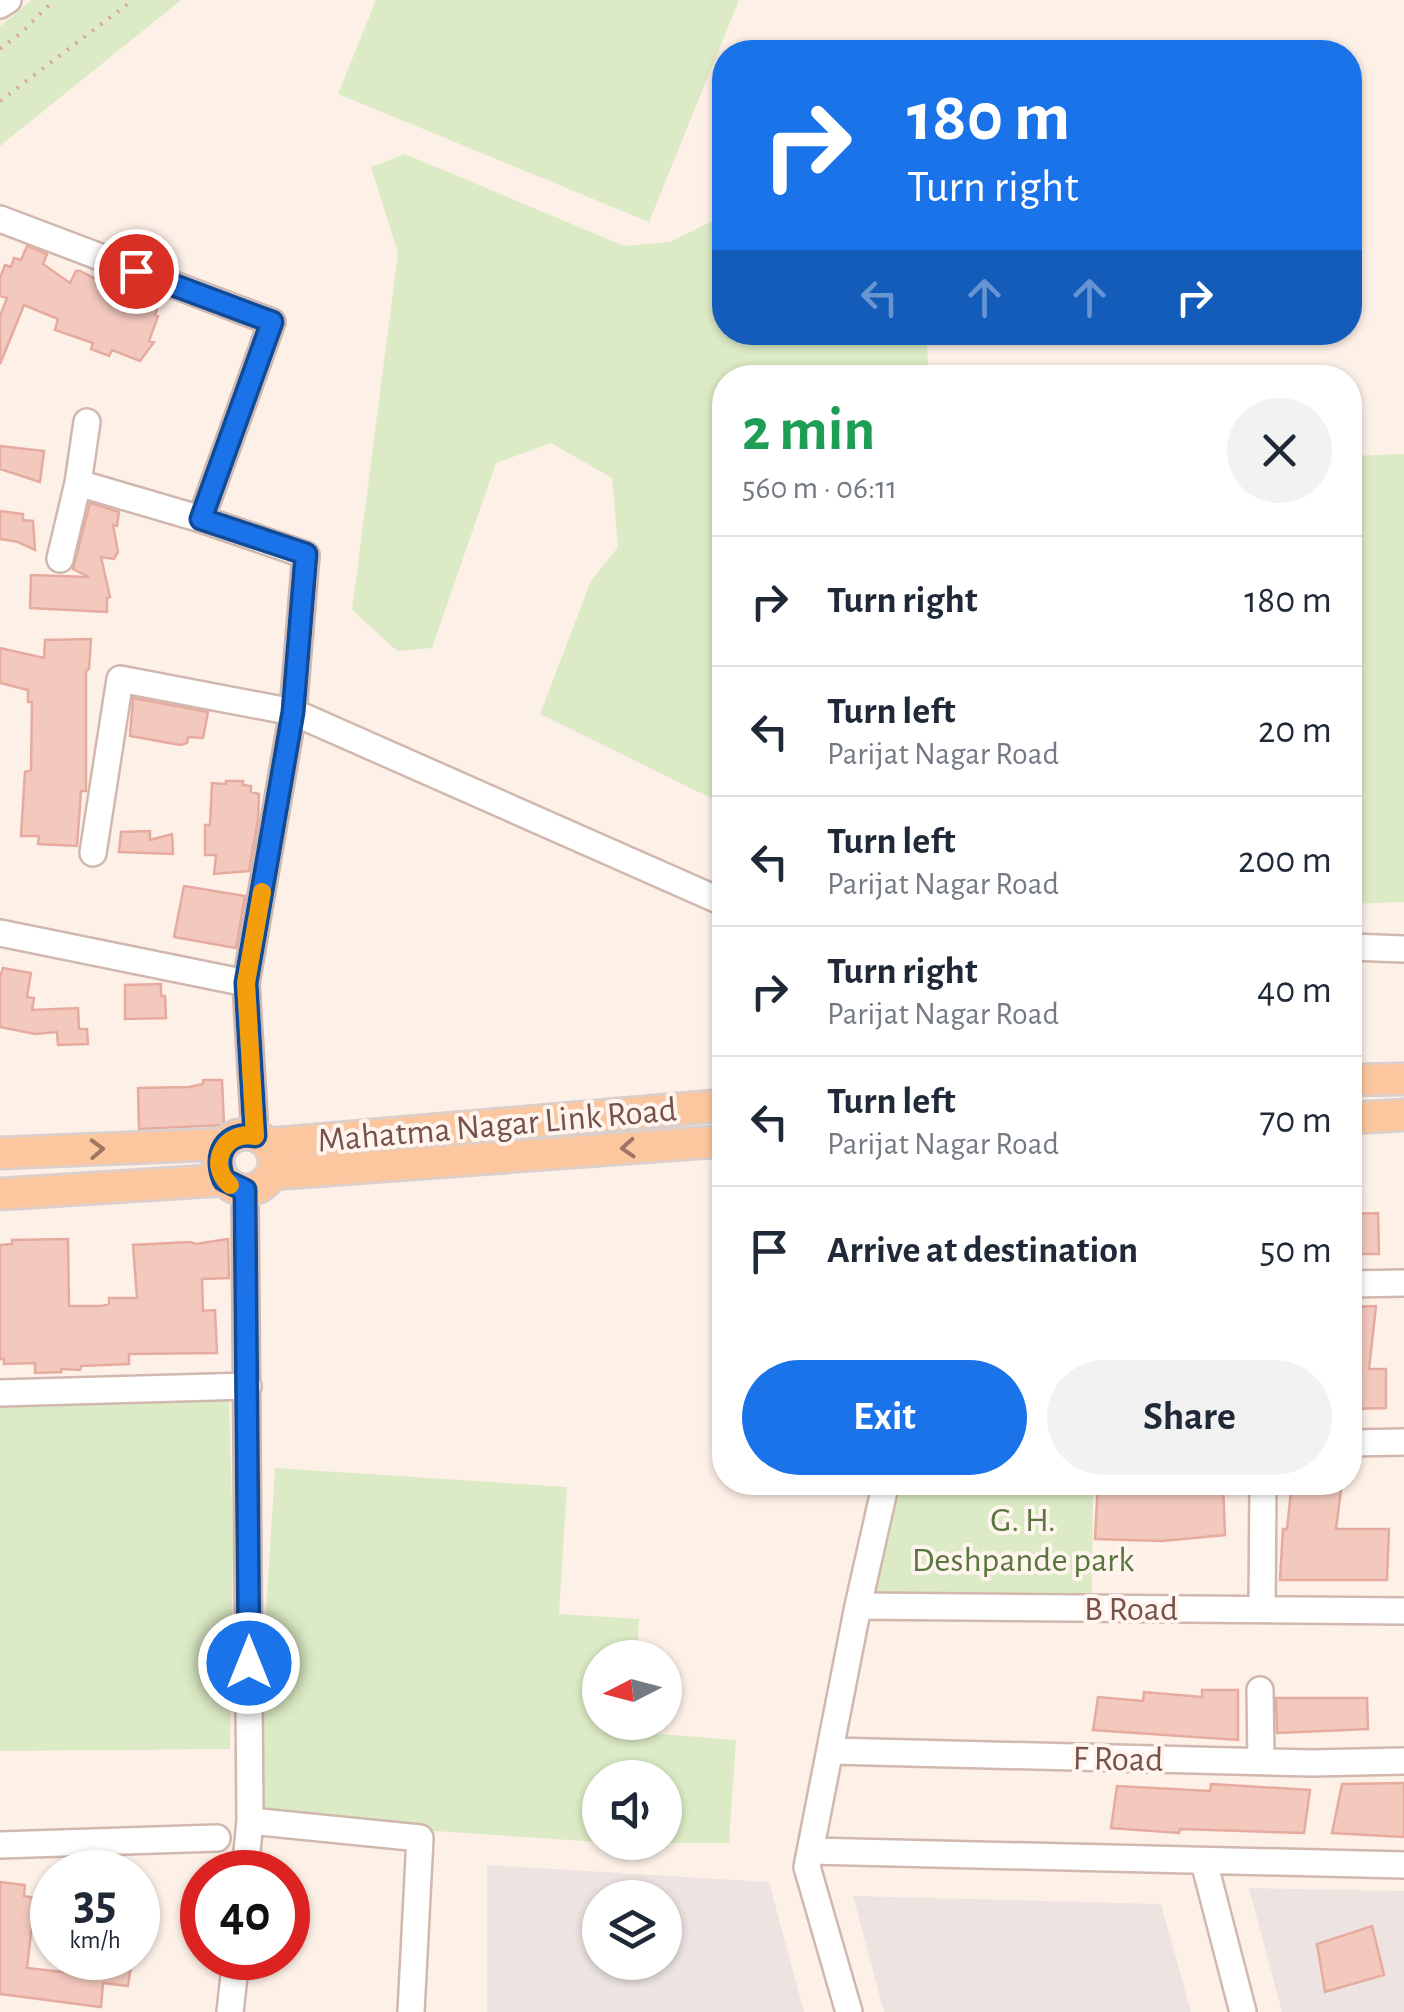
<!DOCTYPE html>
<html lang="en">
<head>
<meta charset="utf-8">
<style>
	body { margin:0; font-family:"Alegreya Sans",sans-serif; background:#f2f2f3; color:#1f2937; height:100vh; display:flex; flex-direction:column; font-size:38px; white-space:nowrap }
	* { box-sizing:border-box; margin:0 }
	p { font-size:32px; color:#747a83 }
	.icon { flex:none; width:55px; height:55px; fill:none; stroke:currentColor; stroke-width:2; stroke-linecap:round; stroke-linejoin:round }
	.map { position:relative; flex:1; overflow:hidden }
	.drawer { position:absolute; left:712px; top:365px; width:650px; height:1130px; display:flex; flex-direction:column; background:#fff; border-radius:40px; box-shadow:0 2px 8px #0004 }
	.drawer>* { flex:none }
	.guide { position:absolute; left:712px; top:40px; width:650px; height:305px; border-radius:40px; box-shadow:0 2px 8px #0004; background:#1a73e8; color:#fff; overflow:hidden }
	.needle { width:65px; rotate:264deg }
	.tools { position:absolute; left:582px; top:1640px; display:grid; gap:20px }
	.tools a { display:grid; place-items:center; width:100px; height:100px; border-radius:50%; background:#fff; box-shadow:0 2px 8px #0004; font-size:50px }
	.speed { position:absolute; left:30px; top:1850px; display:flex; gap:20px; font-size:50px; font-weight:700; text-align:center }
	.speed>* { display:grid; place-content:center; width:130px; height:130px; border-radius:50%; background:#fff; box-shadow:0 2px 8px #0004; line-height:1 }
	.speed small { font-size:25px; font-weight:400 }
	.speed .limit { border:15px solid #d22; background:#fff; color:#111 }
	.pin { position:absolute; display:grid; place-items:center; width:85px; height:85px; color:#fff; margin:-42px; border:5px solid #fff; border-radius:50%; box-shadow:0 2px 10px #0007 }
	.me { position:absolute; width:110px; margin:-55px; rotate:0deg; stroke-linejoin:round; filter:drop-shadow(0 0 8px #0008) }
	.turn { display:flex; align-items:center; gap:35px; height:210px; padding:0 30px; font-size:45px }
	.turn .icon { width:130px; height:130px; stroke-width:2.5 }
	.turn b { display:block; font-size:70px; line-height:85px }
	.lanes { display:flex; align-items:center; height:95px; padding:0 30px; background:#0003; justify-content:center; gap:50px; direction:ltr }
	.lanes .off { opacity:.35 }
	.round { display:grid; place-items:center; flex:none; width:105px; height:105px; border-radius:52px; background:#f2f2f3 }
	.head { display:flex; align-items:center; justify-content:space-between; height:170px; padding:0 30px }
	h1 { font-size:60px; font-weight:600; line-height:75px; color:#1e9e55 }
	.button { display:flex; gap:20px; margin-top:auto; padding:20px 30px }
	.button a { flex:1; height:115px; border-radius:60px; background:#1a73e8; color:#fff; font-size:40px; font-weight:600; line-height:115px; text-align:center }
	.button a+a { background:#f2f2f3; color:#1f2937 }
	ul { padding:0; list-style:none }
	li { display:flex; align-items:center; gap:30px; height:130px; padding:0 30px; border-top:2px solid #e0e1e3 }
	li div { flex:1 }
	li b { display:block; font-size:38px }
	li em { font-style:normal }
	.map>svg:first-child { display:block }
</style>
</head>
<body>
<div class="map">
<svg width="1404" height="2012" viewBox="0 0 1404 2012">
	<rect width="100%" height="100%" fill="#fdf0e7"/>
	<path fill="#ede4e1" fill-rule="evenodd" d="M487 1865 769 1882 804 2012H487ZM600 1898H665V1962H600Z
		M1249 1888 1404 1891V2012H1282Z
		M853 1896 1161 1904 1191 2012H884Z"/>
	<path fill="#dcebc5" d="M32 0H181L0 146V26Z
		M376 0H739L649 222 338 94Z
		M405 154 624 246 670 242 725 215V332L933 333 927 347 929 377 725 378V805L540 714 591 581 618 547 612 478 551 443 496 463 432 648 397 651 352 610 398 253 371 167Z
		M1404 454V902L1350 904V456Z
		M229 1396 233 1540 230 1749 0 1751V1401Z
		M275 1468 567 1487 559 1614 639 1619 637 1657 600 1658V1722L633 1723V1732L736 1740 729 1843H614L665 1842V1778H600V1842L253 1819Z
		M899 1483H1093L1092 1600 874 1594Z"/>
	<path fill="#f3c9be" stroke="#e6ab9e" stroke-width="2.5" d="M27 246 47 254 43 264 70 283 76 271H80L114 288 118 285 159 303 155 315 158 316 149 341 154 342 140 361 112 350 109 356 91 349 93 343 55 330 58 319 24 305 0 364V316L7 298 0 296V278L5 265 11 267 14 258 21 260Z
		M0 446 44 451 40 482 0 469Z
		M90 503 119 512 117 526 113 525 118 552 114 559 101 557 110 597 107 598V612L30 608 31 575 89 577 73 569Z
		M0 511 23 514V520L33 521 35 550 18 542 0 539Z
		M91 639 89 669 86 671V791H81L77 846 38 844 39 836H21L25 772 31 770 32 702H28V690L0 683V648L44 658 45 640Z
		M133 698 208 712 203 738 188 737 187 743 180 745 130 736Z
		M226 781H243V785L251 786V792L259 794 258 819 249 871 214 874 216 855H205V825H210L212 783 226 784Z
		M150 831V840L172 834 173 854 119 852 121 832Z
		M184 886 245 896 236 948 174 937Z
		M3 968 31 973 27 997 34 998 32 1010 78 1008 79 1029H87L88 1044 58 1045 57 1032 35 1034 0 1027V977Z
		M161 984V996H165L166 1018 125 1019V985Z
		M203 1080H222L224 1125 139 1129 138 1088 189 1087 203 1084Z
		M1378 1213 1379 1254H1350V1214Z
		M68 1239 69 1306H102L109 1304V1298H137L133 1245 190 1242 196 1244 228 1239 229 1278 202 1279 203 1311 215 1310 217 1353 129 1354V1364L81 1366 80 1370 61 1369V1372L35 1373V1363L4 1364V1359H0V1245L12 1244V1240Z
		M1376 1306 1369 1369H1386V1408L1350 1409V1307Z
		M1098 1482 1223 1484 1225 1535 1162 1541 1095 1539Z
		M1292 1482H1342L1336 1529H1389L1387 1580H1280L1283 1529H1287Z
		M1202 1690H1238V1740L1093 1730 1098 1697 1143 1701 1144 1692 1202 1697Z
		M1276 1698H1367L1368 1729 1277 1733Z
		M1404 1783V1837L1332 1833 1342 1784Z
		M1211 1784 1310 1790 1304 1833 1180 1829 1179 1833 1111 1828 1117 1786 1210 1791Z
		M0 1882 25 1885 24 1896 35 1898 27 1968 81 1974 83 1958H132L128 1986 103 1983 101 2007 0 1994Z
		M1372 1926 1384 1975 1325 1992 1317 1944Z"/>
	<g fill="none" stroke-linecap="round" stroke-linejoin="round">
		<g stroke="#d1b8af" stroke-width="30">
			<path id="minor" d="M0 5 8 0
				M0 219 272 322 201 519 306 555 293 712 246 983 255 1135
				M78 483 87 422
				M60 559 78 483 201 519
				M93 853 120 679 293 712 725 903
				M0 933 246 983
				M1350 947 1404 949
				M1350 1284 1404 1283
				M0 1393 248 1386
				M1350 1443 1404 1442
				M858 1606 1404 1611
				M1262 1609 1263 1482
				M1260 1690 1261 1761
				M832 1751 1313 1763 1404 1761
				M250 1821 420 1838 411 2012
				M0 1845 217 1838
				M811 1851 1404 1865
				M1204 1862 1243 2012
				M245 1872 250 1821 245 1190
				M230 2012 236 1958
				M849 2012 807 1867 858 1606 886 1482"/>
		</g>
		<g stroke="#d9cfcd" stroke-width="35">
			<path id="major" d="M1350 1080 1404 1079
				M1350 1118 1404 1115
				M218 1162a28 28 0 1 1 56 0a28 28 0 1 1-56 0Z
				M269 1144 725 1105
				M0 1153 225 1144
				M272 1174 725 1141
				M0 1194 224 1180"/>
		</g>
		<path stroke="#d8aba1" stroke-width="4" stroke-dasharray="2.5 8" stroke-linecap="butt" d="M0 49 22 32 54 0
			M0 101 133 0"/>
		<use href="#minor" stroke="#fff" stroke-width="25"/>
		<use href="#major" stroke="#fcc79f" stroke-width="30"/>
	</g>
	<defs><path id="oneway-chevron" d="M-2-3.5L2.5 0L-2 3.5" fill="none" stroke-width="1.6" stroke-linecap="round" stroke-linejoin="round" transform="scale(2.5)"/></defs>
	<g stroke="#9f7564">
		<use href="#oneway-chevron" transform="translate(628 1148) rotate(176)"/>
		<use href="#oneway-chevron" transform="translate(97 1149) rotate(-2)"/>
	</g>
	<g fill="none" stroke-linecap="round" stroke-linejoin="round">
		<g stroke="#114b97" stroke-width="25">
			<path id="route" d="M136 271 272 322 201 519 306 554 293 712 246 983 255 1136C225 1131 213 1155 224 1180L245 1190 249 1663"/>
		</g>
		<use href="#route" stroke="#1a73e8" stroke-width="18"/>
		<path stroke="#f59e0b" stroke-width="18" d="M230 1185C206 1164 225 1130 255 1136L246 983 262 892"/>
	</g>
	<g text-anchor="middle" stroke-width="8" stroke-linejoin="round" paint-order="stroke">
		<g font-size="35" fill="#77524b" stroke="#fff5ee">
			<text transform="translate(497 1124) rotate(-5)" y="12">Mahatma Nagar Link Road</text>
			<text x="1131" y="1620">B Road</text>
			<text transform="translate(1118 1758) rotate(1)" y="12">F Road</text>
		</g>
		<g font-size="35" fill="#5b7740" stroke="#fff5ee">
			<text x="1023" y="1531">G. H.<tspan x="1023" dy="40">Deshpande park</tspan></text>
		</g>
	</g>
</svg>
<div class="tools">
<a><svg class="needle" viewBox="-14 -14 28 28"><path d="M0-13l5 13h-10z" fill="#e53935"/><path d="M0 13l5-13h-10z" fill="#747a83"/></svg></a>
<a><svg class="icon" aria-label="sound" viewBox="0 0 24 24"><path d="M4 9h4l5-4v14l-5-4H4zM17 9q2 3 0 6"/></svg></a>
<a><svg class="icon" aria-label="layers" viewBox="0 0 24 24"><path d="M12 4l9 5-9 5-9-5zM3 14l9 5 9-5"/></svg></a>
</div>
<div class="speed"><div>35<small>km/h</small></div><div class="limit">40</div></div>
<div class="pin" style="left:136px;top:271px;background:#d93025"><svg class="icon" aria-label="arrive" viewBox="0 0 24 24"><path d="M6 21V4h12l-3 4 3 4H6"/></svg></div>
<svg class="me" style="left:249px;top:1663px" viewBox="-20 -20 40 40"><circle r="17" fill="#1a73e8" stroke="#fff" stroke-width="3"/><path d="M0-11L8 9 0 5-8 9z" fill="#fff"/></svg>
<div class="guide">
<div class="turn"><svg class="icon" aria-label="right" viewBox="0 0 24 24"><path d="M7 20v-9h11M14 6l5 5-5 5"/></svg><div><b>180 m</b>Turn right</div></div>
<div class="lanes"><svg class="icon off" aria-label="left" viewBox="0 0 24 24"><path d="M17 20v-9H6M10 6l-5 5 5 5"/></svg><svg class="icon off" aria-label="ahead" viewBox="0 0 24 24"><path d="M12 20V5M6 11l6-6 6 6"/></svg><svg class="icon off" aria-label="ahead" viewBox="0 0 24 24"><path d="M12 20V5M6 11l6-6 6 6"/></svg><svg class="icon" aria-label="right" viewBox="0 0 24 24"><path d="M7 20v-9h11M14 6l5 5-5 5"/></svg></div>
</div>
<section class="drawer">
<div class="head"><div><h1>2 min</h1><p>560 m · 06:11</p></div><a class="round"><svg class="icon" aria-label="close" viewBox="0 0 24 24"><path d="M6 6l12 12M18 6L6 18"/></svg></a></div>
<ul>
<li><svg class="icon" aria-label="right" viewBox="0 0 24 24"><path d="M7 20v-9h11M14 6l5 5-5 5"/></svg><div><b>Turn right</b></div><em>180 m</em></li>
<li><svg class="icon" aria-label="left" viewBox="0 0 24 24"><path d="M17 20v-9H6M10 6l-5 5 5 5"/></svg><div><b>Turn left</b><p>Parijat Nagar Road</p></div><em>20 m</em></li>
<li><svg class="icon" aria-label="left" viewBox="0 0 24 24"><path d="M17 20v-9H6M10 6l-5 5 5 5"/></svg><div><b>Turn left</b><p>Parijat Nagar Road</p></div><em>200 m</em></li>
<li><svg class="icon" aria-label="right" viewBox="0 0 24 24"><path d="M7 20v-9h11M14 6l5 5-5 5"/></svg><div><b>Turn right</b><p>Parijat Nagar Road</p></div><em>40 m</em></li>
<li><svg class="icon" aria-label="left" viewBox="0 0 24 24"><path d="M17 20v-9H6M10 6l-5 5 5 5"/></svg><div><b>Turn left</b><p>Parijat Nagar Road</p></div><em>70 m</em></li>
<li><svg class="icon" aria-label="arrive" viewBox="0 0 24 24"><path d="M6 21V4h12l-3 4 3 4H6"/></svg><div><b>Arrive at destination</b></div><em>50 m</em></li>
</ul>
<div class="button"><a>Exit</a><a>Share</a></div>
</section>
</div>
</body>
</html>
